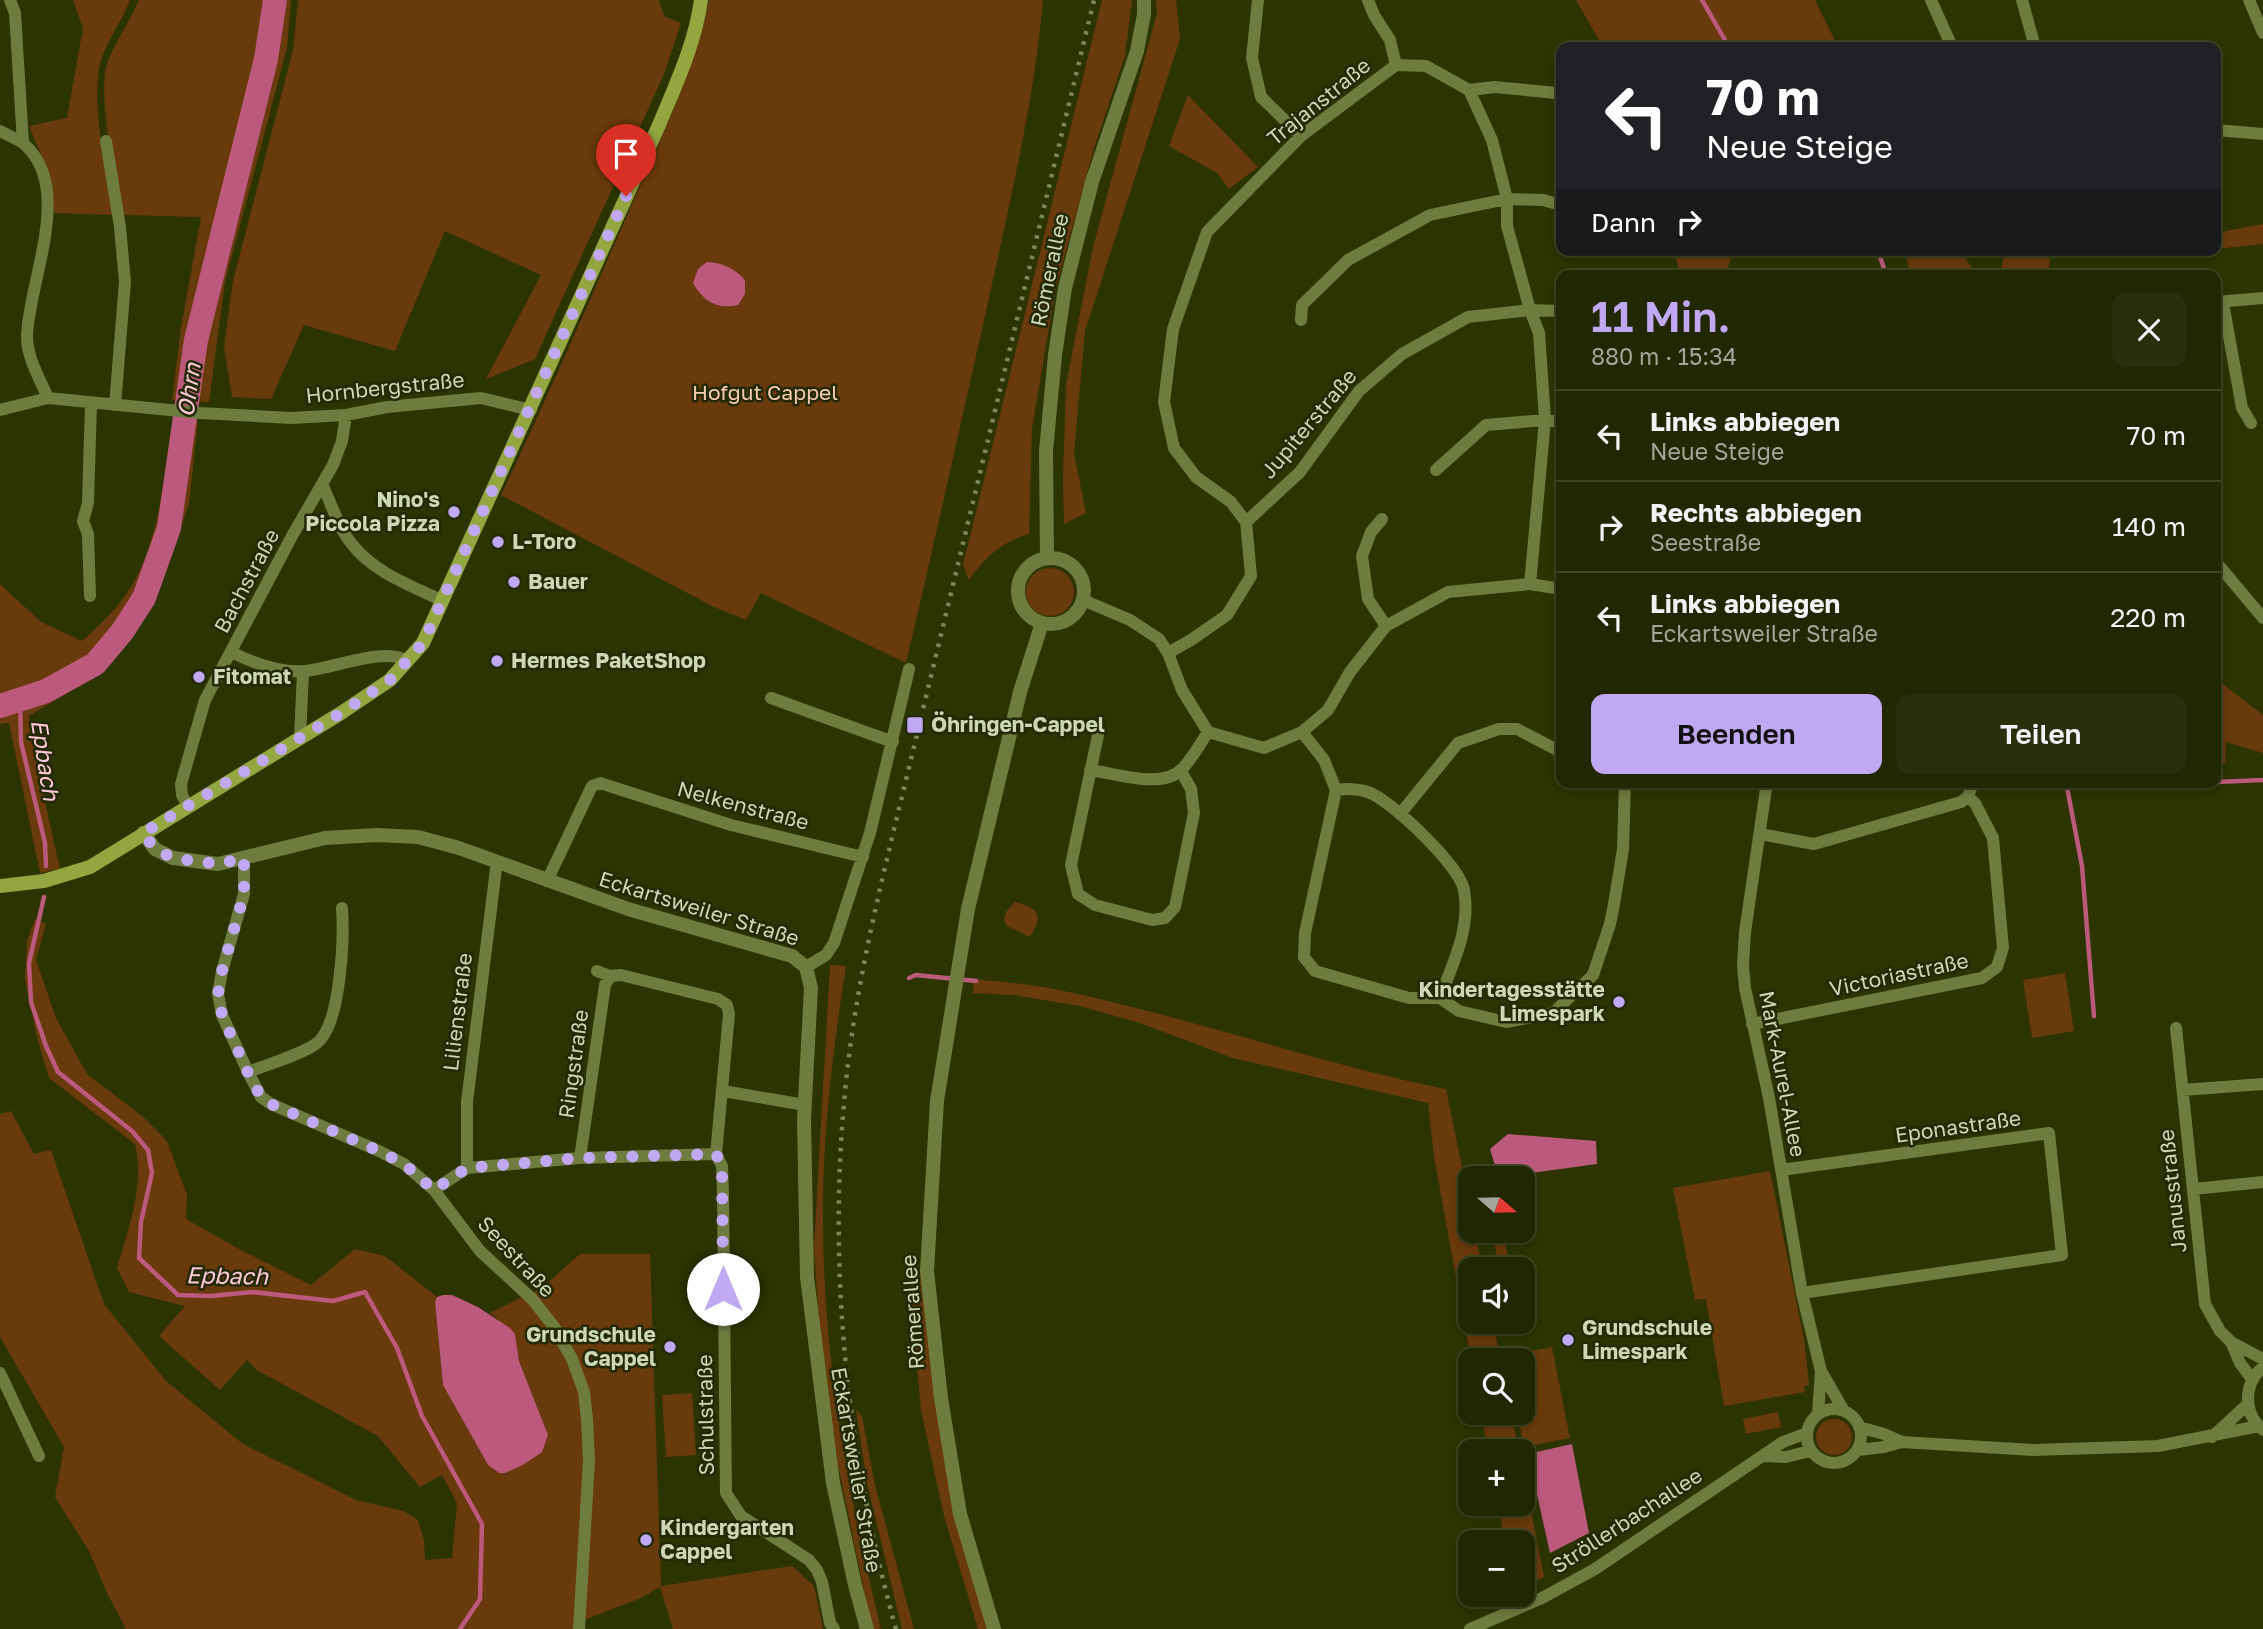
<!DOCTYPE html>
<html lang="de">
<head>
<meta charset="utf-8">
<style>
	body { margin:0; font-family:"Golos Text",sans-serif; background:#292f0b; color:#f1f3f6; height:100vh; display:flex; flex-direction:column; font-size:26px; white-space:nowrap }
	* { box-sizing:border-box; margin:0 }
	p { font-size:23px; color:#a2a599 }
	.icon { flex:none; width:38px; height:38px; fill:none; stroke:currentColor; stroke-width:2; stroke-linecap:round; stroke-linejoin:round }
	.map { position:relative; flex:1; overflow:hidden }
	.panel { position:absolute; left:1556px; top:270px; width:665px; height:518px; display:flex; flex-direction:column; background:#212701; border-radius:14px; box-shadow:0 4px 10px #0003,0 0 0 2px #3e4423 }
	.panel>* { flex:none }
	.guide { position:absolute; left:1556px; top:42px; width:665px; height:214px; border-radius:14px; box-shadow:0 4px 10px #0003,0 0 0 2px #3e4423; background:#202124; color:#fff; overflow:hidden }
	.needle { width:46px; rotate:110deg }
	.controls { position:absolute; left:1458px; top:1166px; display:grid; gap:14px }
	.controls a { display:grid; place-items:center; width:77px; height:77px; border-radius:14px; background:#212701; box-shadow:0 4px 10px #0003,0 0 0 2px #3e4423; font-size:35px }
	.pin { position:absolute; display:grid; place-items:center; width:60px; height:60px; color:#fff; margin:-72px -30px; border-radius:50% 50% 50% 0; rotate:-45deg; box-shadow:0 0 7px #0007 }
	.pin .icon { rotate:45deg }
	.me { position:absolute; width:77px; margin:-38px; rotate:0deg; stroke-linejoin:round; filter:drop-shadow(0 0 5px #0008) }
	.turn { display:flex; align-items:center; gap:24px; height:147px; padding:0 35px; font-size:32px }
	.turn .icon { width:91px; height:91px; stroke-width:2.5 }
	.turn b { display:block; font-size:49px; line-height:60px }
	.then { display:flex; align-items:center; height:66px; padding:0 35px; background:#0003; gap:14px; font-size:26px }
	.round { display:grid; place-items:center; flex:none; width:74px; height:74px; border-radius:14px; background:#292f0b }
	.head { display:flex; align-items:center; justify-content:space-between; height:119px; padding:0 35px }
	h1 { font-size:42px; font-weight:600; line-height:52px; color:#c1a8f3 }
	.cta { display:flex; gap:14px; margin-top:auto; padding:14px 35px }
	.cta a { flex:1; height:80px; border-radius:14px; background:#c1a8f3; color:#111; font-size:28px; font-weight:600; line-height:80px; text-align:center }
	.cta a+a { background:#292f0b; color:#f1f3f6 }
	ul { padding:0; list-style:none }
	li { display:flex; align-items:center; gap:21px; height:91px; padding:0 35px; border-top:2px solid #3e4423 }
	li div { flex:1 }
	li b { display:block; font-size:26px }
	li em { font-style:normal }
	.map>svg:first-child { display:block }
</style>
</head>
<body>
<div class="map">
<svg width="2263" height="1629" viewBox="0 0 2263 1629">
	<rect width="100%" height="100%" fill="#2c3401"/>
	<path fill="#693a0b" d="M73 0H130C122 22 106 41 100 64 91 103 106 173 113 215L54 213 47 168 29 126 67 118 83 28Z
		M139 0H291L287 48 225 282 209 402 172 400 181 328 201 217 122 215C116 178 97 98 107 64 115 41 130 22 139 0Z
		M298 0H659L664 16 681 23 664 74 535 359 486 379 541 275 445 231 395 351 304 325 271 399 232 397 224 347 233 281 293 50Z
		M709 0H1043C1034 104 1009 205 987 307 960 426 934 545 906 663L761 593 746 620 714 607 501 495C546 401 588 304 630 209 658 144 696 68 709 0Z
		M1102 0H1132L1125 56 1094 148 1055 291 1032 429 1029 534C1003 541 984 558 969 580L963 565Z
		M1156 0H1176L1180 39 1085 331 1074 453 1086 513 1064 524 1063 478 1066 385 1093 247 1157 13Z
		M1576 0H1815L1838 47H1603Z
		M1188 95 1258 167 1229 189 1217 173 1169 146Z
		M2263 224V244L2216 249V233Z
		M1674 250H1733L1726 275H1680Z
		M1904 250H1960L1977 275H1911Z
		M2005 250H2051L2048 275H2000Z
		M174 417 198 420 189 504 165 572 135 632 100 673 29 716 40 779 60 869 40 873 9 723 0 724V584L41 622 82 641C100 625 119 607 132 585 161 535 164 473 174 417Z
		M1026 592a24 24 0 1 1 48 0a24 24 0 1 1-48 0Z
		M2216 679 2263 715V753L2226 742 2225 763 2216 764Z
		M1015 902C1039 909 1044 914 1030 937L1007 926 1004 920 1006 912Z
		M35 919 46 924 36 960 56 1018 87 1074 142 1116 167 1141 187 1195 186 1219 239 1249 311 1285 355 1249 385 1256 437 1297 435 1302 443 1385 488 1465 499 1473H505L523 1465 541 1452 548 1435 519 1361 515 1334 490 1313 525 1296 552 1330 581 1393 586 1462 574 1629H126L107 1593 89 1551 55 1497 64 1447 0 1337V1114L11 1111 34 1154 51 1150 104 1304 166 1381 243 1444 356 1500 403 1511 418 1520 424 1541 425 1560 452 1558 457 1503 442 1475 420 1487 378 1436 257 1370 247 1360 220 1390 159 1336 185 1306 129 1292 117 1268C128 1229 145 1186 135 1144L49 1078 37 1037 25 980 27 941Z
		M830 965 846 966C833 1050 822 1135 823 1220 823 1361 848 1492 881 1629H872L837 1460 820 1339 814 1248Z
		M2065 973 2074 1031 2032 1038 2023 980Z
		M974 979C1002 982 1031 984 1059 990 1190 1017 1316 1063 1446 1089L1470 1207V1230H1475L1482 1269H1470V1321H1493L1500 1360H1471L1434 1156 1428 1103 1233 1058 1140 1023 1080 1006 1013 995 973 993Z
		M1770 1171 1804 1339 1809 1385 1804 1386 1805 1392 1724 1406 1706 1299 1695 1300 1673 1188Z
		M1492 1230H1503L1510 1269H1499Z
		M580 1254H650L661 1586 792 1566 814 1586 823 1629H673L660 1587 641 1598 584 1620 587 1391 532 1294 544 1286Z
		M923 1276 982 1607 986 1629H978L944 1516 921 1410 909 1278Z
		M1552 1347 1570 1438 1524 1447 1517 1412H1522V1360H1507L1506 1356Z
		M692 1393 696 1455 666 1457 662 1395Z
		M856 1410 862 1416 875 1485 914 1629H902L867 1483Z
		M1481 1412H1511L1519 1451H1488Z
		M1778 1412 1781 1427 1746 1434 1743 1419Z
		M1816 1437a18 18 0 1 1 36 0a18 18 0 1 1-36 0Z
		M1523 1470 1544 1577 1523 1586 1522 1542H1505L1498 1503H1522Z"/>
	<path fill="#bb5a7d" d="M707 262C723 263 734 268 745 280V294L738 305C717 310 703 301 693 283L698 269Z
		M1508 1134 1596 1141 1597 1164 1503 1177 1495 1166 1490 1149Z
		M443 1295H452L478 1307 510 1328 515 1334 519 1361 548 1435 542 1452 523 1465 505 1473H499L488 1465 443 1385 435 1302 437 1297Z
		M1572 1444 1589 1533 1550 1553 1528 1454Z"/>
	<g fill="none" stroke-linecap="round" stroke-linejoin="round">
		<path stroke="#bb5a7d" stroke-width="4.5" d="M1702 0 1729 47
			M1878 250 1886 275
			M20 700 21 742 45 843 46 866
			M2066 782 2082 866 2094 1016
			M2216 782 2263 780
			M2067 786 2186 782
			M44 897 29 963 31 1002 46 1046 58 1072 132 1131 148 1150 152 1173 141 1222 139 1258 178 1295 211 1296 253 1292 333 1301 365 1292 397 1348 422 1416 482 1524 480 1599 460 1629
			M909 978 916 975 976 981"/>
		<path stroke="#bb5a7d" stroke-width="24" d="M0 706 46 691 95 664 122 632 144 598 169 528 196 340 266 59 275 0"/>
		<path stroke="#6f7c3f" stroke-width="12" d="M10 0 15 13 23 143
			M1258 0 1252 58 1261 97 1301 136
			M1368 0 1374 15 1390 40 1396 65
			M1931 0 1952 47
			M2022 0 2035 47
			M2249 0 2263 33
			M1469 90 1495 87 1556 93
			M2216 130 2263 134
			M0 131C7 135 18 139 24 144 75 188 28 282 27 337 27 358 40 379 48 398
			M106 141 120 227 125 282 115 405
			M2216 302 2263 298
			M2223 303 2242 408 2251 423
			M1301 320 1302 305 1348 260 1430 215 1507 199 1543 200 1561 205
			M0 410 48 398 200 413 291 418 346 415 387 407 481 398 531 410
			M1436 470 1486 425 1545 420 1561 422
			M322 484C331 503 338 527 351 543 374 573 410 585 443 601
			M1382 519 1371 532 1362 556 1368 599 1386 626
			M1246 522 1300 472 1359 391 1402 354 1468 317 1530 310 1561 311
			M2216 562 2263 618
			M90 596 88 534 83 521 88 503 91 403
			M1083 600 1130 620 1159 639 1168 653 1182 690 1208 732 1264 748 1302 732 1328 710 1350 672 1386 626 1448 592 1530 584 1561 589
			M231 652C253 663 280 673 305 671 332 669 386 646 407 661
			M1168 653 1191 640 1227 615 1251 576 1246 522 1231 502 1196 477 1174 448 1164 402 1173 329 1207 232 1301 136 1396 65 1426 66 1469 90 1492 140 1507 199V226L1530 310 1539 333 1545 420 1530 584
			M771 698 893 742
			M1302 732 1324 760 1336 790 1305 933 1304 957 1315 971 1409 998H1440
			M1098 735 1071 865 1078 894 1095 905 1152 920 1165 918 1175 907 1194 813 1191 789 1181 771
			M300 737 303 672
			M1090 770C1115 773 1162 790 1182 769 1192 759 1200 744 1208 732
			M1767 782 1745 932 1743 965 1745 988 1769 1098 1802 1293 1821 1371 1844 1411
			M1336 790C1347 789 1357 788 1368 792 1391 800 1460 866 1464 890 1471 929 1453 962 1440 998
			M188 806 182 795 181 784 205 700 292 536 333 465 342 441 346 415
			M1400 814 1458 743 1499 729H1517L1561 752
			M1760 834 1814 844 1961 802 1968 797 1973 782
			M244 858V894L222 971 218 994 222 1015 248 1072 261 1097 271 1104 379 1151 404 1164 434 1190 480 1251 532 1299 555 1328 572 1359 584 1392 587 1419 589 1461 579 1629
			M547 881 592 786 600 783 731 825 863 857
			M806 967 826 955 834 943 870 833 909 669
			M597 971 610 976 621 975 718 999 727 1005 729 1014 716 1154
			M1440 998 1459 1011 1506 1022 1553 1013 1593 975 1610 924 1614 904 1623 849 1625 782
			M1752 1024 1982 978 1997 967 2003 948 1993 838 1975 803 1968 797
			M2176 1028 2205 1304 2220 1331 2231 1342 2263 1359
			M248 1072C266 1065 303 1054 317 1043 341 1024 344 938 342 908
			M2183 1090 2263 1084
			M723 1091 805 1105
			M716 1154 722 1166 723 1194 726 1493 741 1516 809 1560 817 1570 822 1582 830 1623 834 1629
			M580 1158 605 985 610 976
			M467 1168V1102L497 861
			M1781 1170 2049 1133 2062 1255 1802 1293
			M2193 1189 2263 1182
			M434 1190 467 1168 580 1158 716 1154
			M2231 1342 2240 1363 2252 1379
			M2263 1367C2243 1384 2243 1413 2263 1430
			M0 1373 39 1456
			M1807 1436a27 27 0 1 1 54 0a27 27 0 1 1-54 0Z
			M1818 1414 1821 1371
			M1859 1427 1884 1434 1902 1442
			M2212 1437 2248 1404
			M1858 1450 1884 1447 1902 1442 2033 1450 2158 1446 2259 1426
			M1763 1456 1786 1457 1810 1451
			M1470 1629 1542 1598 1595 1569 1783 1442 1807 1433"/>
		<path stroke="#6f7c3f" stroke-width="14" d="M1018 591a33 33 0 1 1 66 0a33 33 0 1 1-66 0Z
			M1047 558 1046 451 1055 355 1065 288 1092 182 1137 51 1144 14V0
			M143 833 155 849 173 858 218 864 325 838 377 835 418 837 459 848 628 909 792 956 806 967 811 988 804 1119 807 1277 833 1483 855 1585 867 1629
			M994 1629 960 1514 941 1398 927 1271 937 1101 968 909 1020 692 1042 623"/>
		<path stroke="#93a640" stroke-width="14" d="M0 886 44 881 90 867 341 713 390 680 423 643 659 125C676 84 695 44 701 0"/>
		<path stroke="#7d855b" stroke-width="4.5" stroke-dasharray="3.5 7" stroke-linecap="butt" d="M896 1629C844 1443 825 1248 849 1056 858 984 874 913 891 842L1094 0"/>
	</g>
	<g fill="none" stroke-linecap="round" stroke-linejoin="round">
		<path stroke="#c1a8f3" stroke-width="12" stroke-dasharray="0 21.6" d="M626 196 423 643 390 680 341 713 143 833 155 849 173 858 218 864 244 858V894L222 971 218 994 222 1015 248 1073 261 1097 271 1104 379 1151 404 1164 434 1190 467 1168 580 1158 716 1154 722 1166 723 1289"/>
	</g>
	<g fill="#c1a8f3" stroke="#232907" stroke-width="2.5">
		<circle cx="454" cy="512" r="7"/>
		<circle cx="498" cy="542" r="7"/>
		<circle cx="514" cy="582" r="7"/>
		<circle cx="497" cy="661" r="7"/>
		<circle cx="199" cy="677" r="7"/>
		<rect x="906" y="716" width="18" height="18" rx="3.5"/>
		<circle cx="1619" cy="1002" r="7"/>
		<circle cx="1568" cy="1340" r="7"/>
		<circle cx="670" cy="1347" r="7"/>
		<circle cx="646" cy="1540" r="7"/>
	</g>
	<g text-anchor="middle" stroke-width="5" stroke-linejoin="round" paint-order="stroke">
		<g font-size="21" fill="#cdd6b5" stroke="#232907">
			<text transform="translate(1319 102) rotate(-39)" y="7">Trajanstraße</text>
			<text transform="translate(1050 270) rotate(-78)" y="7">Römerallee</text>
			<text transform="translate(385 388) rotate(-6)" y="7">Hornbergstraße</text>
			<text transform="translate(1309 424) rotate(-50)" y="7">Jupiterstraße</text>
			<text transform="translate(247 581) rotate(-62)" y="7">Bachstraße</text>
			<text transform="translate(743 806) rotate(15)" y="7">Nelkenstraße</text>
			<text transform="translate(699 909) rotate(17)" y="7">Eckartsweiler Straße</text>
			<text transform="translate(1899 975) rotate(-12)" y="7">Victoriastraße</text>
			<text transform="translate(458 1012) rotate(-83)" y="7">Lilienstraße</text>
			<text transform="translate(574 1064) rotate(-82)" y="7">Ringstraße</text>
			<text transform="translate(1782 1074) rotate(79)" y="7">Mark-Aurel-Allee</text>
			<text transform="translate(1958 1127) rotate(-8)" y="7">Eponastraße</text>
			<text transform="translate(2173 1191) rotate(-96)" y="7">Janusstraße</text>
			<text transform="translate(516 1257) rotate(47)" y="7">Seestraße</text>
			<text transform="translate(913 1312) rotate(-94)" y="7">Römerallee</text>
			<text transform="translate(706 1415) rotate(-91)" y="7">Schulstraße</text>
			<text transform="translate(856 1470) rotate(80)" y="7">Eckartsweiler Straße</text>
			<text transform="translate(1627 1521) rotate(-33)" y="7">Ströllerbachallee</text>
		</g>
		<g font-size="21" fill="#f8cdad" stroke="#232907">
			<text x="765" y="400">Hofgut Cappel</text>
		</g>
		<g font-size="21" font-weight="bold" fill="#cdd6b5" stroke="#232907" text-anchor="start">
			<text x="440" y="507" text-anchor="end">Nino's<tspan x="440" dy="24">Piccola Pizza</tspan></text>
			<text x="512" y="549">L-Toro</text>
			<text x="528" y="589">Bauer</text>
			<text x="511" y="668">Hermes PaketShop</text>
			<text x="213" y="684">Fitomat</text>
			<text x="931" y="732">Öhringen-Cappel</text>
			<text x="1605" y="997" text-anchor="end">Kindertagesstätte<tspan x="1605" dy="24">Limespark</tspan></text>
			<text x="1582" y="1335">Grundschule<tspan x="1582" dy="24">Limespark</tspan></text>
			<text x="656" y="1342" text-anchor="end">Grundschule<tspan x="656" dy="24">Cappel</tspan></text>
			<text x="660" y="1535">Kindergarten<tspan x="660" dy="24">Cappel</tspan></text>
		</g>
		<g font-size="23" font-style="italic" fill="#ffc9d9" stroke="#232907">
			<text transform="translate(189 390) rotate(-82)" y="8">Ohrn</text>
			<text transform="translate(45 760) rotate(81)" y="8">Epbach</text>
			<text transform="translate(227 1276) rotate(1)" y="8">Epbach</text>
		</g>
	</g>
</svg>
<div class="controls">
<a><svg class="needle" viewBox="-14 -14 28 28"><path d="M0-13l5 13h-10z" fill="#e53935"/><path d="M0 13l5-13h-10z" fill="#a2a599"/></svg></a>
<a><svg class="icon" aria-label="sound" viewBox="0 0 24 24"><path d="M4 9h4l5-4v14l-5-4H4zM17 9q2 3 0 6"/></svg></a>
<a><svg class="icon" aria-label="search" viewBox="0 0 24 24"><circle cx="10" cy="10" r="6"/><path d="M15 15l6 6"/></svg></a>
<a>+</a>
<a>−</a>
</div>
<div class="pin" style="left:626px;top:196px;background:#d93025"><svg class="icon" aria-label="arrive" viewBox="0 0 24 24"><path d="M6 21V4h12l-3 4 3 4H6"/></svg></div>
<svg class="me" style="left:723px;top:1289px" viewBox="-20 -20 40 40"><circle r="19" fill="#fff"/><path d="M0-13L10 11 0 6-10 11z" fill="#c1a8f3"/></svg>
<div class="guide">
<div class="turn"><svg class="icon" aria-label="left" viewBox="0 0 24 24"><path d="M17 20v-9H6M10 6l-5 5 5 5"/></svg><div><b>70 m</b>Neue Steige</div></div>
<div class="then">Dann<svg class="icon" aria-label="right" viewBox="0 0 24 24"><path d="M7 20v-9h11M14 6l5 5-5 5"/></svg></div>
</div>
<section class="panel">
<div class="head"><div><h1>11 Min.</h1><p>880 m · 15:34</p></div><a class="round"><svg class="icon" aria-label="close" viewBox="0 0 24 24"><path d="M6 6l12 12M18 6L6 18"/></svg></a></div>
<ul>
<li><svg class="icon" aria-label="left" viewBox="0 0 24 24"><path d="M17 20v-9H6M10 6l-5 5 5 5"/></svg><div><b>Links abbiegen</b><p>Neue Steige</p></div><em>70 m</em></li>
<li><svg class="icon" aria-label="right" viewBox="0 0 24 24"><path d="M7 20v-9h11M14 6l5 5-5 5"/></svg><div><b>Rechts abbiegen</b><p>Seestraße</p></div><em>140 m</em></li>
<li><svg class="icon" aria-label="left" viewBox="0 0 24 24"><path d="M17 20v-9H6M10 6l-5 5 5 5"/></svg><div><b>Links abbiegen</b><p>Eckartsweiler Straße</p></div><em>220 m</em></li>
</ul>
<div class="cta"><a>Beenden</a><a>Teilen</a></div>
</section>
</div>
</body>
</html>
